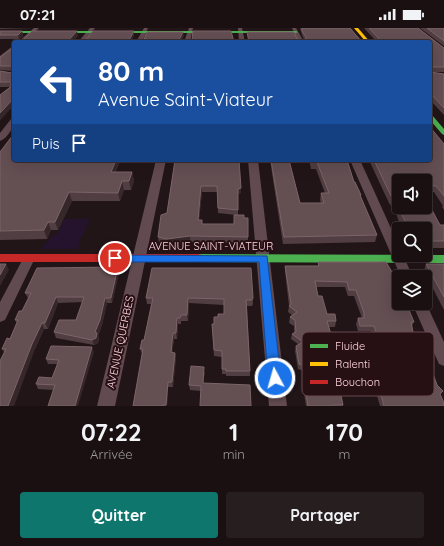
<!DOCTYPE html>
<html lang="fr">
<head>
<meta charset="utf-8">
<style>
	body { margin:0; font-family:Quicksand,sans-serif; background:#271e20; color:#f1f3f6; height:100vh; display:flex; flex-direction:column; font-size:15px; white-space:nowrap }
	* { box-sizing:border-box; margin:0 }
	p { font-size:13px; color:#9f9d9f }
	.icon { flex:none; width:22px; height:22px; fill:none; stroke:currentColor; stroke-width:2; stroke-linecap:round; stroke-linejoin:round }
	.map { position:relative; height:378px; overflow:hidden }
	.drawer { display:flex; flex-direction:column; background:#1a1012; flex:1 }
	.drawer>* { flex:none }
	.hud { position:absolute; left:12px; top:12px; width:420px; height:122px; border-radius:4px; box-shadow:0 4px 16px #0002,0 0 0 1px #383032; background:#1a4fa0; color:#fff; overflow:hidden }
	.fabs { position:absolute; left:392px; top:146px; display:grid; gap:8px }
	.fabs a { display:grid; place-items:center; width:40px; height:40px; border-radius:4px; background:#1a1012; box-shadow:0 4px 16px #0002,0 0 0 1px #383032; font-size:20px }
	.pin { position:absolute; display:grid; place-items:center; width:34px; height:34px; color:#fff; margin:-17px; border:2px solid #fff; border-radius:50%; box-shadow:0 1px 4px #0007 }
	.me { position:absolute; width:44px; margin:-22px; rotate:354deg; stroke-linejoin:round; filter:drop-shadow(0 0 3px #0008) }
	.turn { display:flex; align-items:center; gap:14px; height:84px; padding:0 20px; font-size:18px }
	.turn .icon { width:52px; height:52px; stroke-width:2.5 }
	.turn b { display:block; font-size:28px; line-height:34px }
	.then { display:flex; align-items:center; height:38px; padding:0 20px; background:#0003; gap:8px; font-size:15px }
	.eta { display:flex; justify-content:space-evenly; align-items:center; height:68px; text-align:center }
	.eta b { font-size:24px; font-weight:700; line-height:28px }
	.cta { display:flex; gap:8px; margin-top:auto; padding:8px 20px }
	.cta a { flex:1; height:46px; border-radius:4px; background:#0f766e; color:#fff; font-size:16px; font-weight:700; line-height:46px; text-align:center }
	.cta a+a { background:#271e20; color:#f1f3f6 }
	.status { display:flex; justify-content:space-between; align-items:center; height:28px; padding:0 20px; background:#1a1012; direction:ltr }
	.status svg { height:11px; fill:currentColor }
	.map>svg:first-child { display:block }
</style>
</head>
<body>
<div class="status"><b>07:21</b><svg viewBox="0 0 49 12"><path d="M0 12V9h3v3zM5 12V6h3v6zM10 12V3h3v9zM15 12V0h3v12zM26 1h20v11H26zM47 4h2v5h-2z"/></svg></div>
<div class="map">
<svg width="444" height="378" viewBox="0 0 444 378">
	<rect width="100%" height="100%" fill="#221518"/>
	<path fill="#25132d" d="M88 189H90L82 209 80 210 78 221H42C44 215 49 214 52 207H57L64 191H87Z"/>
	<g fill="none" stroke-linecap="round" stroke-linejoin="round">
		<path fill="#624a51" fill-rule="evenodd" d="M34 0H39L24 14H18Z
			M90 0H95L84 14H78Z
			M144 0H148L142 14H136Z
			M189 0H193L190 14H184Z
			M238 0H242L245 14H239Z
			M292 0H296L304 14H298Z
			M14 17V22L0 33V28Z
			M11 91H14C14 99 8 110 0 113V105Z
			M156 132H166L115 378H97Z
			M248 132H258L287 378H269Z
			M350 132H360L399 218V227H403L413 249H401Z
			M29 226 33 227 35 230 5 292 0 294V274L25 227Z
			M425 273 444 314V338L439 336 412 275H425Z"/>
		<path fill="#4caf50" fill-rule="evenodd" d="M0 3H296L298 4 296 5H0Z
			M430 86 432 87 444 101V107L442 106 430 92Z
			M198 226 444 227V235L198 234 194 233 193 230 194 227Z"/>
		<path fill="#ffc107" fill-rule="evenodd" d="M354 0H358L370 14H366Z"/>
		<path fill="#c62828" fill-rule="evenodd" d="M0 226H198L202 227 203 230 202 233 198 234H0Z"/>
	</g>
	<path fill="#513e42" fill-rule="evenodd" d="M0 0H32L0 1Z
		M300 0H350L362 14H305L302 7Z
		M364 0H418L444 20V44H430L444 46V87L430 72V14H377Z
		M420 0H444V18Z
		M0 3H22L23 8 19 11H0Z
		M13 22 14 77 0 92V67L10 59H0V43L12 45 13 43 0 42V29Z
		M444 116V182L442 179 443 178 434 164H425V153H399L440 197H444V220H425V201H402L399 194 396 185 389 175 369 132H430Z
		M0 124 14 132 116 144H132L134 153 131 162H124L120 173H72L58 202H51L47 211 0 212Z
		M175 132 241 160V165L238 166V187L244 190 248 209V215L190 214 168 217 159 215 158 209 167 185ZM202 164H217L218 185 236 187 234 196H202L199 192Z
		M270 132H289L300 175H321L320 172 321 165H325L316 141H311L309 132H347L354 154 361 167V170L377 207 375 214 283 216Z
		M318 234 414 294 412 298 413 304 420 318 431 332 429 335 444 378H380L370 343 373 337 377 338 375 329 377 323 379 324 371 303H358L356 296 358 290H362L354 268H348L345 259H316L318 268 327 286 336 293 335 299H329L332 310 343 318 341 324 328 325 334 358 343 377V378H306L302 352 303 346 308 344 298 341 295 323 296 318 298 316 291 311 292 306 294 305V298L289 295 290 289 292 287 288 284 289 278 285 243V238H318Z
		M426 236H444V282L424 243Z
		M118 239 119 245 112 275H107L102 297 98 308 99 311 98 315 94 317 56 310 54 304 76 292 83 274 58 275 48 301H44L35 321 4 324 2 321 10 311 17 295 15 292 22 283 28 270 25 265Z
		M251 240 253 276 252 278H247L250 343V348H226V346H222V329L214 328 212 296H214L218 289 224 286V277L189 275 188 293H181V296H178L177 311H174L172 325H175L176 330 173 359H168L167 378H133L142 326 140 321 144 312 151 276H147L146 270Z
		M94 324 54 362 38 361 36 356 52 350 58 336H48L46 331Z
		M205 344 201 363 190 362 189 357Z"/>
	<path fill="#36272a" d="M22 3 23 8 19 11 18 7Z
		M77 3 78 8 72 14H67Z
		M134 3V8L131 14H128Z
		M183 4 184 8 181 14H178Z
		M196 11V14H192V12Z
		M14 70V77L0 92V85Z
		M116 132H121L112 152 111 144Z
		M132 144 134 153 131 162 129 153Z
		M122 153 124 162 120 173 118 165Z
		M201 158 202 164 198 198V192Z
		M241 160V165L238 166V161Z
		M69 164 72 173 58 202 55 194Z
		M48 194 51 202 47 211 44 202Z
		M190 208V214L168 217 167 211Z
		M6 236 9 242 0 258V247Z
		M118 239 119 245 112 275 111 270Z
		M56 269 58 275 48 301 45 295Z
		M105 270 107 275 102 297 98 308 99 311 98 315 94 317 92 312Z
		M188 270 189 275 188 293 187 287Z
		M177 290 178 296 177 311 176 305Z
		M42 295 44 301 35 321 14 378H8L32 316Z
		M173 305 174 311 172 330 171 324Z
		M92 319 94 324 78 378H75Z
		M175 325 176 330 173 359 172 354Z
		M168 354V359L167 378H166Z"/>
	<path fill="#644f53" stroke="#7c6469" d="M302 0H350L362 14H306V9L302 3Z
		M369 0H418L444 20V39H432L430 44 444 46V80L430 65V14H382Z
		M427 0H444V13Z
		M0 3H22L18 7H0Z
		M32 3H77L67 14H21Z
		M93 3H134L128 14H84Z
		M193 3H231L234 14H195L196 11 192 12Z
		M147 4H183L178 14H145L147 11H144Z
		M247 4H294L297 11 301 12 303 14H249Z
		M14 20V70L0 85V67L13 57H10L12 54H0V43L12 45 14 38H0V29L10 22H13Z
		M430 99 444 116V168L436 158 425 157V153H399V178L391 168 374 132H430Z
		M13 107H14V128L12 131H14V132H116L111 144H132L129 153H122L118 165 69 164 55 194H48L44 202 0 203V124Z
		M175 132H239L241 160 238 161V182L218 180 217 158H201L198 192H202V196H234V187H244V190H248V209L190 208 167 211 158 209 161 187 167 185Z
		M271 132H289L300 175H324L321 165H329L317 134H312V132H347L354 154H355L361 167H360L377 207 284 209Z
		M425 169 440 197H444V213H425V201H409L402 187 399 179H425Z
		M318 234H386L395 249 399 259V275H406L414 294H411L413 304 420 318 424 324H427L431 332H428L437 357 443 363 440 366 444 375V378H384L373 337 382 338 377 323 383 324 374 298H360L358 290H364V285L356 262H349L347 254 315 253 318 268H322L327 286H335L336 293H327L332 310H341L343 318 326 320 334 358H339L343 377H333V378H308L303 346 316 341 299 336 296 318 303 314 292 306 296 304 295 292 290 289 297 284 289 278 291 276 285 238H319Z
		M0 236H6L0 247Z
		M426 236H444V269Z
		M118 239 111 270H105L100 292 95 304 97 305 96 310 92 312 54 304 59 292H76L84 269H56L45 295H42L32 316 8 378H0V333L6 321H2L7 310 10 311 18 292H15L19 283H22L31 265H25L37 240Z
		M152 240H251L253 270 252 272H246L250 343H226V341H222V323L214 322 212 296H214V289H218V286H224V271L188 270 187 287H181L180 290H177L176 305H173L171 324 175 325 172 354H168L166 377H163V378H133L143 321H140L142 312H144L153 270H146Z
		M51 318 92 319 75 378H48L55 357 36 356 39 349 52 350 59 332 46 331Z
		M191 338 204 339 203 355 250 357 251 378H200L201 358 189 357Z"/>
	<path fill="#1a73e8" stroke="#114b97" d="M115 227 267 228 281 350 280 354 275 356 270 354 268 350 259 234H115L110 230Z"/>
	<g text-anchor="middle" stroke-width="4" stroke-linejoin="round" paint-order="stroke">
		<g font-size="11" fill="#ffd6e0" stroke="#271014">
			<text x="211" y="222">AVENUE SAINT-VIATEUR</text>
			<text transform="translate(120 314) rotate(-78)" y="4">AVENUE QUERBES</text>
		</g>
	</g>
	<rect x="302" y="304" width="132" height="64" rx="6" fill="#271014" stroke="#684b51" stroke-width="1"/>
	<rect x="310" y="316" width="18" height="4" fill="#4caf50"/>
	<rect x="310" y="334" width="18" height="4" fill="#ffc107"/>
	<rect x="310" y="352" width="18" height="4" fill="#c62828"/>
	<g font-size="11" fill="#ffd6e0">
		<text x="335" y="322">Fluide</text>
		<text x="335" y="340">Ralenti</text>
		<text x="335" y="358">Bouchon</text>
	</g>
</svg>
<div class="fabs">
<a><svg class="icon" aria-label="sound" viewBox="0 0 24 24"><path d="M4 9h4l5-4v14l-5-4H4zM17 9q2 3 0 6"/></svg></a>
<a><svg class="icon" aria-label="search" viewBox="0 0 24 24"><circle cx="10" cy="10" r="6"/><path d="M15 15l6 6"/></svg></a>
<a><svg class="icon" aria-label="layers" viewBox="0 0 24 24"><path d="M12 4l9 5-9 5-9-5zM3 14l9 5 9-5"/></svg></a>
</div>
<div class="pin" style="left:115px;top:230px;background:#d93025"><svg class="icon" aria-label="arrive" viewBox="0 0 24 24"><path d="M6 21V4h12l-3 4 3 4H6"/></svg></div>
<svg class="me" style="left:275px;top:350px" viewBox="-20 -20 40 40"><circle r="17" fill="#1a73e8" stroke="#fff" stroke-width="3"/><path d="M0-11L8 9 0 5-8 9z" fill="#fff"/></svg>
<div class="hud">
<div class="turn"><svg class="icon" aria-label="left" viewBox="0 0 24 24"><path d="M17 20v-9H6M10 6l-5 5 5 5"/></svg><div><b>80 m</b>Avenue Saint-Viateur</div></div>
<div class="then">Puis<svg class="icon" aria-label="arrive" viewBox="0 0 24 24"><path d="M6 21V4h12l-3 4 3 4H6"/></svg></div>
</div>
</div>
<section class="drawer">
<div class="eta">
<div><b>07:22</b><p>Arrivée</p></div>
<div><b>1</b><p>min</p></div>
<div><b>170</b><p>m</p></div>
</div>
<div class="cta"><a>Quitter</a><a>Partager</a></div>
</section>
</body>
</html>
